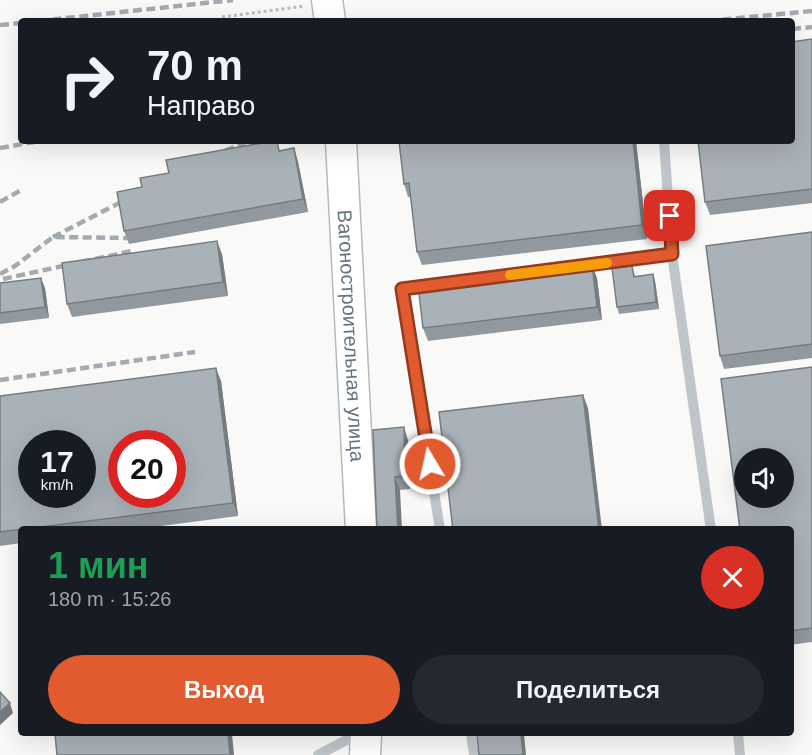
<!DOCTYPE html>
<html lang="ru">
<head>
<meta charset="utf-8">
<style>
	body { margin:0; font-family:Arial,sans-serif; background:#242831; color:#f1f3f6; height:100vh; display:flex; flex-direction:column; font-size:22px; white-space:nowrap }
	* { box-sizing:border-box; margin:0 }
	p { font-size:20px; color:#9ea1a6 }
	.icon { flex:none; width:33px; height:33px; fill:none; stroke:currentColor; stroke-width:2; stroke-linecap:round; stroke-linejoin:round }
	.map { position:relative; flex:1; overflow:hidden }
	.sheet { position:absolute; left:18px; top:526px; width:776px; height:210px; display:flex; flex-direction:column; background:#171b24; border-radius:6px; box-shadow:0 6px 24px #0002 }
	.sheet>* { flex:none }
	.guide { position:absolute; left:18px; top:18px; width:777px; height:126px; border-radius:6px; box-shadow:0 6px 24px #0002; background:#171b24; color:#f1f3f6; overflow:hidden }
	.tools { position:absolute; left:734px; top:448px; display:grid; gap:12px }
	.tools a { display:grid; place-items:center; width:60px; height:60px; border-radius:50%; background:#171b24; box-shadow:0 6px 24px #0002; font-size:30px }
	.speed { position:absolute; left:18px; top:430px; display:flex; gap:12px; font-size:30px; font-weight:700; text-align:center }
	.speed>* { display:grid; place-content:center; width:78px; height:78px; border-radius:50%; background:#171b24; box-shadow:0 6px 24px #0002; line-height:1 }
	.speed small { font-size:15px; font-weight:400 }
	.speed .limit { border:9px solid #d22; background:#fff; color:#111 }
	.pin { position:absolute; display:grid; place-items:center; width:51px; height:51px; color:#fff; margin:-26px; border-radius:12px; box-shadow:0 3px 9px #0006 }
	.me { position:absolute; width:66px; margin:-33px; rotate:351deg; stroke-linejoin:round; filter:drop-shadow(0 0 4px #0008) }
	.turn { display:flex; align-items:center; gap:21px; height:126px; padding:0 30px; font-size:27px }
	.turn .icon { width:78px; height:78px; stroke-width:2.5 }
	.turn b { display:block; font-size:42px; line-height:51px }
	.round { display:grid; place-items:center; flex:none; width:63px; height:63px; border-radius:32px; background:#242831 }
	.overview { display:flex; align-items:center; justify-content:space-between; height:102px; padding:0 30px }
	h1 { font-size:36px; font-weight:600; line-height:45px; color:#1e9e55 }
	.cta { display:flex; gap:12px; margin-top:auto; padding:12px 30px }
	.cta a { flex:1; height:69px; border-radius:36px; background:#e15b2e; color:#fff; font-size:24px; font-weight:600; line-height:69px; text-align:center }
	.cta a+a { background:#242831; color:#f1f3f6 }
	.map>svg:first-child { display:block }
</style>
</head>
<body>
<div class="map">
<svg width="812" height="755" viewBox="0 0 812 755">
	<rect width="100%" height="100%" fill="#f9f9f7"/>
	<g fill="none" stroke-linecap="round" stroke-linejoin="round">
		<g stroke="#b5babf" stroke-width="33">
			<g id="secondary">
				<path d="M327 0 330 21"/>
				<path id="s1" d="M341 141 361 530"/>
				<path d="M365 755 366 734"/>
			</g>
		</g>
		<path stroke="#babec1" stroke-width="3" stroke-dasharray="3 3" stroke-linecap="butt" d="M222 17 305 6"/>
		<path stroke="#c0c5c9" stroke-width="10" d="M664 141 672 254 711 530
			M580 266 672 254
			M431 285 402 289 440 530
			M471 734 474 755
			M738 734 740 755
			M318 755 358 734"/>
		<use href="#secondary" stroke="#fff" stroke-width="30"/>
		<path stroke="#a3aab0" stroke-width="4.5" stroke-dasharray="9 4.5" stroke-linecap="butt" d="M39 21 233 0
			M709 21 812 11
			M0 25 21 23
			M792 29 812 27
			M0 148 40 141
			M213 156 248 141
			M0 202 23 189
			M53 237 133 196
			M0 274 15 266 53 237 129 238
			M3 279 132 251
			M0 380 195 352"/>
	</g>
	<path fill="#91999e" d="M812 39V203L710 215 705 202Z
		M636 141 647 239 422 265 417 252 411 197H408L404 184Z
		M294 148 298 162 308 212 129 244 124 231 169 173Z
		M812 232V358L724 369 720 356Z
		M222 254 228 296 72 317 67 304Z
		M632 266 635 276 653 274 655 281 659 309 619 314 617 307Z
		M597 278 602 320 428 341 423 328Z
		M0 283 45 288 49 318 0 324Z
		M812 367V642L790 645V530Z
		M221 381 238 516 130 530H21V543L0 546V396Z
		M408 440 410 489 400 490 377 530Z"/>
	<path fill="#767d81" d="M633 141H636L647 239 642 225Z
		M294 148 298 162 308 212 303 199Z
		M217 241 222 254 228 296 223 282Z
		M592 264 597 278 602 320 597 307Z
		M653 274 655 281 659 309 656 302Z
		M41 278 45 288 49 318 45 307Z
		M216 368 221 381 238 516 233 503Z
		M583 395 588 408 602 530H599Z
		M404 427 408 440 410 489 405 476Z
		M395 477 400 490 402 530H398Z
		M10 703 13 713 0 725V712Z
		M228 734H232L234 755H230Z
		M521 734H524L526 755H523Z"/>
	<path fill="#a9b2b8" stroke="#767d81" stroke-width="1.5" fill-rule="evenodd" d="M812 39V189L705 202 698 141H792V42Z
		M273 141H277L279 151 294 148 303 199 124 231 117 192 142 187 140 178 169 173 166 160Z
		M399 141H633L642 225 417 252 409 183 404 184Z
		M812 232V344L720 356 706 246Z
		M217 241 223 282 67 304 62 263Z
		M592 264 597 307 423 328 418 285Z
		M632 266 634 277 653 274 656 302 617 307 612 268Z
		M41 278 45 307 0 313V283Z
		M812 367V628L790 631V530H740L721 379ZM744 459H783V498H744Z
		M216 368 233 503 0 532V396ZM32 444H82V495H32ZM122 444H172V495H122Z
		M583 395 599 530H453L439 412Z
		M404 427 405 476 395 477 398 530H377L373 430Z
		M0 692 10 703 0 712Z
		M55 734H228L230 755H57Z
		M477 734H521L523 755H479Z"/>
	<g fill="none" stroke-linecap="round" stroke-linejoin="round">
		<g stroke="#923b1e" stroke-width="15">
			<path id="route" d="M430 464 402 289 672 254 670 216"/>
		</g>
		<use href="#route" stroke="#e15b2e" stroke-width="10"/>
		<path stroke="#f59e0b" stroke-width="10" d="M510 275 607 263"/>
	</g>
	<g text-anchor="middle" stroke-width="6" stroke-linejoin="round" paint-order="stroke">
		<g font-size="20" fill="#647481" stroke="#fff">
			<text dy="7" stroke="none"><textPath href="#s1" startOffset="195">Вагоностроительная улица</textPath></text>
		</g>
	</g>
</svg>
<div class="tools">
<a><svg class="icon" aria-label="sound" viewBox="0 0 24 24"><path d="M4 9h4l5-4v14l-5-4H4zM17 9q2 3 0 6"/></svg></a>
</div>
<div class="speed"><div>17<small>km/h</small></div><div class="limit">20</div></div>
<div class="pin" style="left:670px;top:216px;background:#d93025"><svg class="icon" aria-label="arrive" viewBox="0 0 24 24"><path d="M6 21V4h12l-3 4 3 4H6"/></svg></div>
<svg class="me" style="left:430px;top:464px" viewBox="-20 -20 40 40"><circle r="17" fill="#e15b2e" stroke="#fff" stroke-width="3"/><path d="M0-11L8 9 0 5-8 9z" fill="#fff"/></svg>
<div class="guide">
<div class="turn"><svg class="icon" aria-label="right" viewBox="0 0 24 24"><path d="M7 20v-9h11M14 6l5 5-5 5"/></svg><div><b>70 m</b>Направо</div></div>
</div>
<section class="sheet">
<div class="overview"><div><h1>1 мин</h1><p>180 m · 15:26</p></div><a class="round" style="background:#d93025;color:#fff"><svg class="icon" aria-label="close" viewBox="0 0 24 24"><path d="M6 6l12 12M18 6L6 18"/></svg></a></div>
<div class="cta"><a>Выход</a><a>Поделиться</a></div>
</section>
</div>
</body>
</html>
